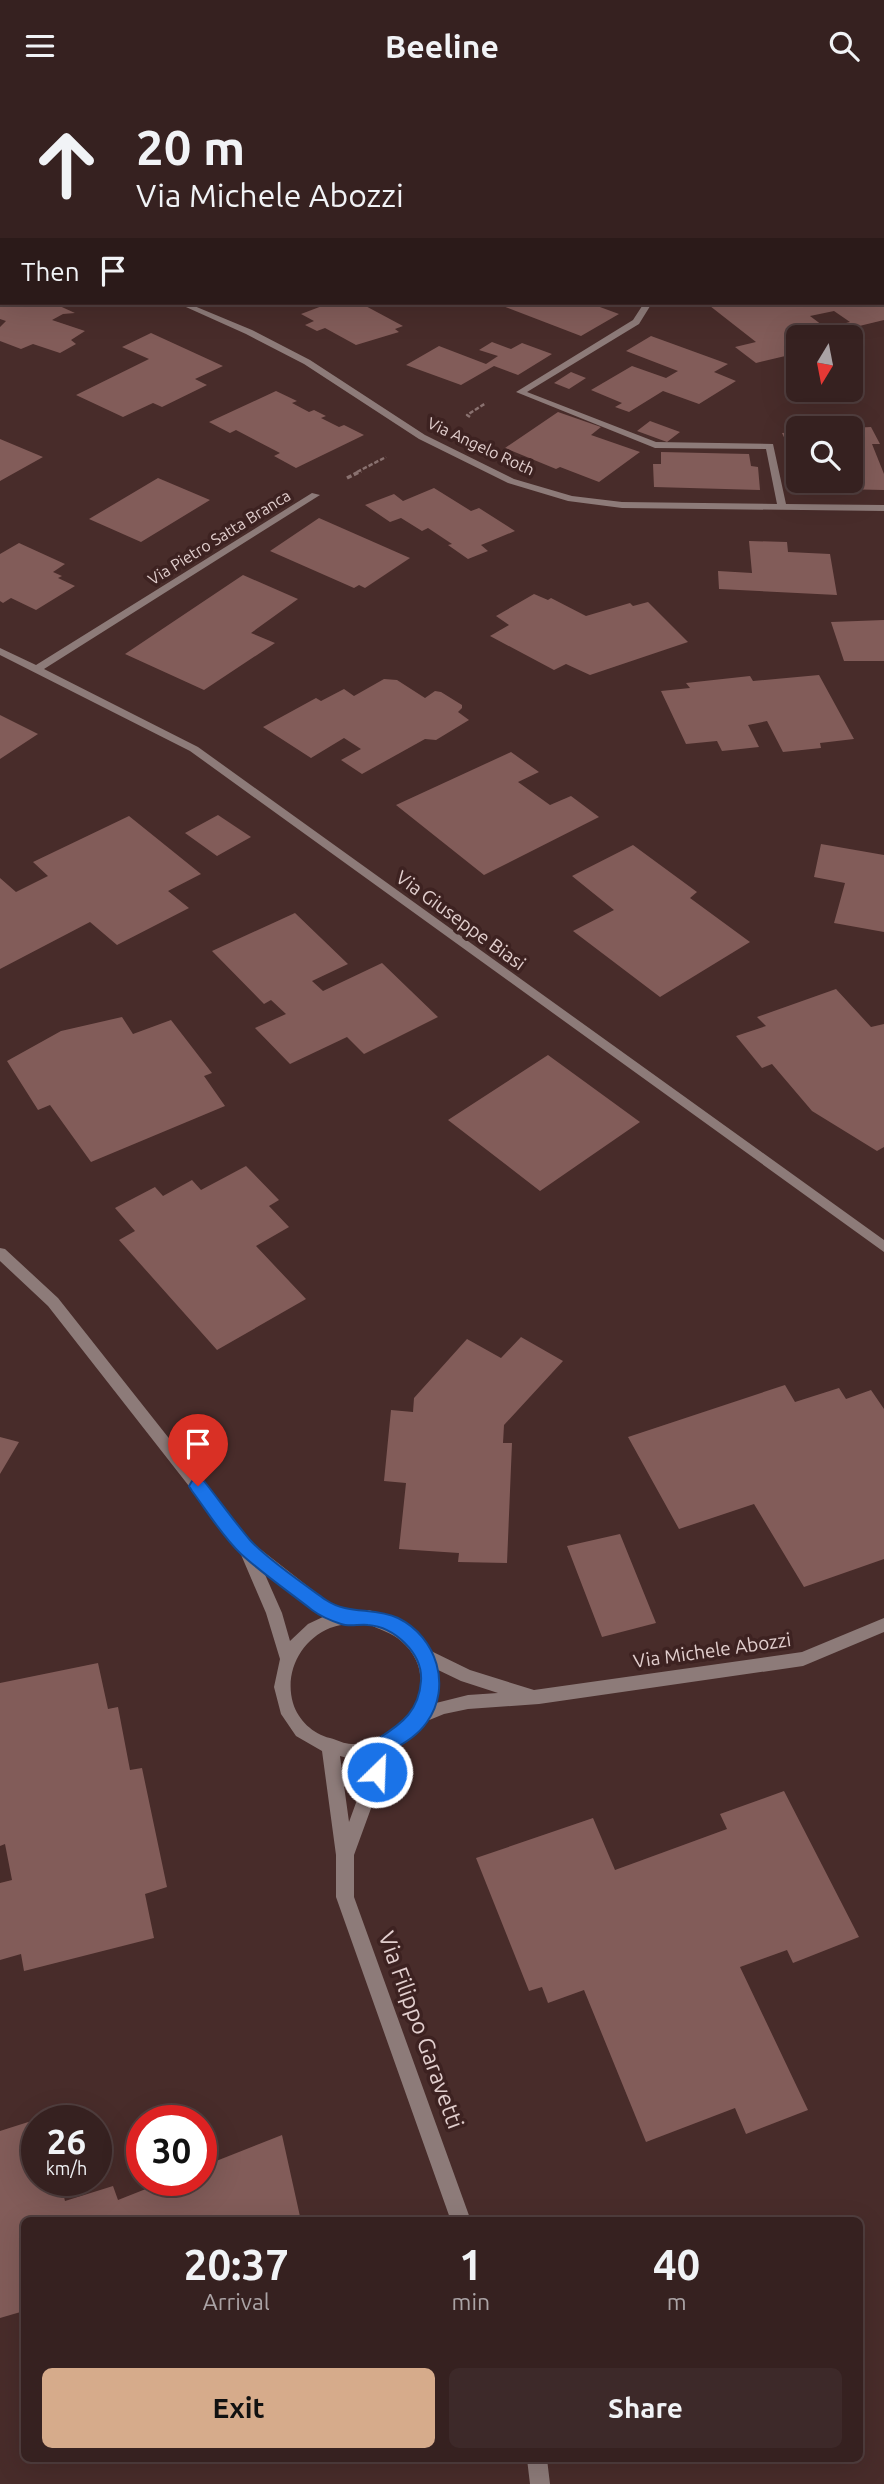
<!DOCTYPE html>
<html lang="en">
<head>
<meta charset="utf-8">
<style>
	body { margin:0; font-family:Ubuntu,sans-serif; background:#3d2929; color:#f1f3f6; height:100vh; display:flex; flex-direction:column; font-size:26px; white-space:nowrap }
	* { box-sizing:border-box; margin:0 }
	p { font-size:23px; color:#aaa3a5 }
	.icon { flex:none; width:38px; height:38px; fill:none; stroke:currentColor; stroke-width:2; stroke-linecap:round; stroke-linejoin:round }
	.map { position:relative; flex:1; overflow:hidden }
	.drawer { position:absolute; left:21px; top:2126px; width:842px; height:245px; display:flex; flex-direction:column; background:#362120; border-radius:10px; box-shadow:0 7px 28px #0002,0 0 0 2px #503e3e }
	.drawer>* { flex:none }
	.guide { position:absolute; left:0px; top:0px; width:886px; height:214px; box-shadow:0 7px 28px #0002,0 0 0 2px #503e3e; background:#362120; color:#f1f3f6; overflow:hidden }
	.needle { width:46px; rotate:190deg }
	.controls { position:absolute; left:786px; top:234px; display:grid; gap:14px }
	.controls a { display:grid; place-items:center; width:77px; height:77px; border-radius:10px; background:#362120; box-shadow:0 7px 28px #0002,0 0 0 2px #503e3e; font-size:35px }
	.speed { position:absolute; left:21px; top:2014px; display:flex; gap:14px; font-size:35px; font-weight:700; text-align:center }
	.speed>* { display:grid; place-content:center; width:91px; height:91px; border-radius:50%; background:#362120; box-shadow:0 7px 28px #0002,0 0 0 2px #503e3e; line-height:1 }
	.speed small { font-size:18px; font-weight:400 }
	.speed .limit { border:10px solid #d22; background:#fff; color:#111 }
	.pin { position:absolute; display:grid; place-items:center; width:60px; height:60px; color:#fff; margin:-72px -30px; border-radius:50% 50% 50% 0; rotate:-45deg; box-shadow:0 0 7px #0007 }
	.pin .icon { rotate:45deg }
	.me { position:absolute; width:77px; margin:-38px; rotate:24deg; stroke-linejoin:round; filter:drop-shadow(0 0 5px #0008) }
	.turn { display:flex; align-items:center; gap:24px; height:147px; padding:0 21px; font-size:32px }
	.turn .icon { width:91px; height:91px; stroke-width:2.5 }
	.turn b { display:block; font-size:49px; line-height:60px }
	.then { display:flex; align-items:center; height:66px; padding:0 21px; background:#0003; gap:14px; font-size:26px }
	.eta { display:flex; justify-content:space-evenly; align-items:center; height:119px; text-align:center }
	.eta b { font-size:42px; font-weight:700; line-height:49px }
	.button { display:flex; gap:14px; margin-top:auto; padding:14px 21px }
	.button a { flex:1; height:80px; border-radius:10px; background:#d6ab8b; color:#111; font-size:28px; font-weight:700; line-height:80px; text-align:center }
	.button a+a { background:#3d2929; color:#f1f3f6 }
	header { display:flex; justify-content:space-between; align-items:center; height:91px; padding:0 21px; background:#362120; font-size:32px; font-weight:700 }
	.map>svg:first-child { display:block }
</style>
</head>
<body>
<header><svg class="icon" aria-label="menu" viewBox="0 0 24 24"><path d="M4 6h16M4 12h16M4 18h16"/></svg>Beeline<svg class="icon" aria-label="search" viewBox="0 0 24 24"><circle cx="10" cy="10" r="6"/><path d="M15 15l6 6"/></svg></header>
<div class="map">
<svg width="884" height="2393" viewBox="0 0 884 2393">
	<rect width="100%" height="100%" fill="#482c2a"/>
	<path fill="#825c59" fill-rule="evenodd" d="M6 212H53L75 222 63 223 52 229 85 240 71 249 76 253 60 262 33 253 21 258 0 250V236L6 230 0 228V215Z
		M330 212H360L403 235 395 238 399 241 356 254 325 237 317 240 305 234 314 230 301 223Z
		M495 212H589L619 223 581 245Z
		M696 212H884V229L818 245 820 247H798V262L756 272 735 256 756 251 710 215ZM834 220 850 231 826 237 810 225Z
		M151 242 223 275 195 288 207 294 162 316 153 312 123 326 76 304 149 268 122 256Z
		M651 245 728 273 714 281 736 290 699 313 663 300 629 321 615 316 622 312 591 299 632 275 666 287 678 280 626 260Z
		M492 251 511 258 522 252 552 263 518 284 494 275 461 294 406 274 439 255 486 273 498 265 479 259Z
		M571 281 586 287 569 298 554 292Z
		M276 300 297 310 292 312 309 321 314 319 326 325 321 327 339 336 344 334 364 344 296 377 274 365 280 362 236 339 230 342 209 331Z
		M558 321 601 336 591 344 640 361 599 391 560 376 556 378 505 357Z
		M650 330 680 341 667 351 637 340Z
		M871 336 880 353H872L884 383V399L791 397V383L798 384V390H850V337Z
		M798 341V376L782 342Z
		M0 348 43 366 0 390Z
		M661 361 749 363 751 375 758 376 760 399 654 396 653 373H661Z
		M158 387 210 409 141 451 89 428Z
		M434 397 471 420 479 417 515 440 481 454 488 460 468 468 448 454 452 453 428 437 422 440 401 427 390 431 365 414 394 403 403 410Z
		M319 427 410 467 365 497 359 494 354 497 270 460Z
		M749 450 787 451 788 461 830 463 837 504 719 498 718 480 752 482Z
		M19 452 65 473 53 481 62 485 58 487 75 495 36 519 11 507 3 512 0 510V463Z
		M243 484 298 508 251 542 275 552 204 599 125 563Z
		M534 503 548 509 551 507 586 525 630 512 633 515 648 511 688 551 590 584 566 573 554 579 490 545 509 534 496 525Z
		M884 529V570H844L831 531Z
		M819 584 854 648 820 652 821 657 783 661 767 630 748 634 759 656 722 660 717 650 686 653 661 600 690 597 686 592 750 585 753 590Z
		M384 588 397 589 425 607 435 600 441 601 462 614V617L458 621 469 629 436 649 425 648 362 683 341 669 361 658 344 647 311 667 263 636 316 607 321 610 344 598 354 605Z
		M0 624 38 643 0 668Z
		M511 661 539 681 518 691 550 714 571 705 599 726 484 784 396 714Z
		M218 724 251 746 217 765 185 742Z
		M129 725 201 783 168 800 189 817 117 854 90 831 0 878V787L16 801 48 785 33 771Z
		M821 753 884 764V841L834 832 845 792 814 786Z
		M633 754 697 801 690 807 750 851 660 906 573 840 614 819 572 785Z
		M295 822 348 873 312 890 323 900 382 872 438 926 364 963 347 946 290 973 255 937 286 923 271 909 264 913 212 860Z
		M836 898 871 936 884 933V1056L877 1060 812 1020 772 973 762 977 736 945 766 935 757 926Z
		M122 926 133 943 171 929 212 982 204 985 225 1015 91 1071 50 1014 38 1019 7 970 61 940Z
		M548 964 640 1031 540 1100 448 1029Z
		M246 1075 279 1109 269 1115 289 1136 256 1155 306 1208 217 1259 119 1149 135 1140 115 1117 155 1096 163 1105 192 1089 201 1099Z
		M521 1246 563 1270 504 1334 503 1352H512L507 1472 458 1471 459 1462 399 1458 406 1392 384 1390 391 1319 413 1321 414 1307 467 1248 501 1267Z
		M785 1294 795 1311 839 1297 846 1308 871 1299 884 1318V1468L804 1496 754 1413 679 1438 628 1346Z
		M0 1346 19 1351 0 1383Z
		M620 1443 656 1532 602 1546 567 1455Z
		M98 1572 108 1618 118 1616 130 1679 142 1677 167 1796 145 1803 154 1847 24 1880 21 1863 0 1869V1792L12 1789 5 1753 0 1755V1592Z
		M784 1700 859 1846 793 1872 787 1859 740 1876 808 2019 746 2043 735 2017 646 2051 584 1899 548 1912 542 1896 529 1900 476 1767 593 1727 615 1779 727 1738 720 1723Z
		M44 2026 45 2030H37V2090H60L65 2110 113 2095 118 2109 166 2090H201V2076L282 2044 301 2130H24V2220L0 2227V2040Z"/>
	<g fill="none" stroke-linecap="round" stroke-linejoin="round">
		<path stroke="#89716f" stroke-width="2.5" stroke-dasharray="4.5 2" stroke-linecap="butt" d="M470 326 467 324 486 312
			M357 381 386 366"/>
		<path stroke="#89716f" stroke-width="3.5" stroke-dasharray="5 2.5" stroke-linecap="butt" d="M347 387 361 380"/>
		<path fill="#8d7b79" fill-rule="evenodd" d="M686 0 700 2H688Z
			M0 142H2V147H0Z
			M0 177H2V181H0Z
			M177 212H187L252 239 310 269 425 344 514 388 572 405 622 411 777 413 766 358 655 357 516 301 633 229 644 212H652L639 233 527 301 656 351 773 353 786 413 884 414V420L622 417 568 410 508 392 419 348 304 273 246 243Z
			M312 402 320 404 44 578 198 656 884 1149V1161L190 660 0 564V557L36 574Z
			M0 1157 5 1158 58 1207 251 1451 328 1511 345 1520 369 1519 375 1521 412 1539 429 1559 470 1579 534 1599 802 1561 884 1527V1541L803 1575 539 1613 468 1618 444 1623 422 1632 410 1647 393 1657 354 1764V1806L471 2130H451L336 1806V1764L322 1660 296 1645 281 1623 274 1596 280 1568 266 1522 239 1459 48 1215 0 1170ZM263 1479 316 1521 325 1525 308 1533 290 1550 282 1522ZM368 1533C378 1538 393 1542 401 1550 447 1589 404 1655 351 1653 345 1653 337 1649 330 1647 313 1643 298 1629 293 1612 284 1581 301 1549 330 1537 342 1532 355 1533 368 1533ZM436 1578 461 1590 498 1602 468 1604 432 1613 438 1594ZM340 1665 351 1668 373 1665 349 1731Z
			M527 2368H547L550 2393H530Z"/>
	</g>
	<path fill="#1a73e8" stroke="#114b97" stroke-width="2" d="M198 1388 204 1390C219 1409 234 1430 250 1449 267 1468 305 1494 326 1509 348 1524 374 1516 398 1527 437 1546 452 1596 427 1631 418 1644 406 1651 394 1658L384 1687 377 1689 370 1687 368 1681 379 1647C403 1632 419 1619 421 1590 423 1562 394 1536 368 1534 359 1533 349 1536 341 1533 332 1530 320 1525 312 1519 289 1501 263 1483 241 1463 222 1445 207 1420 192 1400L189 1395 192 1390Z"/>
	<g text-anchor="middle" stroke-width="7" stroke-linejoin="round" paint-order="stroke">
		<g font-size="16" fill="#e2cfce" stroke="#3d2221">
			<text transform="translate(481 355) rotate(25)" y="6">Via Angelo Roth</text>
			<text transform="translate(219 446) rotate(-32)" y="6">Via Pietro Satta Branca</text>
		</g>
		<g font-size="19" fill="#e2cfce" stroke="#3d2221">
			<text transform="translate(461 829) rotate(36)" y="7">Via Giuseppe Biasi</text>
			<text transform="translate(712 1559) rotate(-8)" y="7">Via Michele Abozzi</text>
		</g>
		<g font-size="23" fill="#e2cfce" stroke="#3d2221">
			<text transform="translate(421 1939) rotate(70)" y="8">Via Filippo Garavetti</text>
		</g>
	</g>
</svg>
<div class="controls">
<a><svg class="needle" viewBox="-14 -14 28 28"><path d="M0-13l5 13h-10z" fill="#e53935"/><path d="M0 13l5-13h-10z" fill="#aaa3a5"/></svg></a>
<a><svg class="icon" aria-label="search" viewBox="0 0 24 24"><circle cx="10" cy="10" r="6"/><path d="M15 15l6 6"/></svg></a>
</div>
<div class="speed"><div>26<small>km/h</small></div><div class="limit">30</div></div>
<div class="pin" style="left:198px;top:1395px;background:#d93025"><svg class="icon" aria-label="arrive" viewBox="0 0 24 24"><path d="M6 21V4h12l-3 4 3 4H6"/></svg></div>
<svg class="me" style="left:377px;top:1681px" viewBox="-20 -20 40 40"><circle r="17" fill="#1a73e8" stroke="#fff" stroke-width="3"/><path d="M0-11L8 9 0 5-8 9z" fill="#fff"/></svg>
<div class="guide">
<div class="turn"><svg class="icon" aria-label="ahead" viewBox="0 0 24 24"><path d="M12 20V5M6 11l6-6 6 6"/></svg><div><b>20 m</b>Via Michele Abozzi</div></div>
<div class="then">Then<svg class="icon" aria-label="arrive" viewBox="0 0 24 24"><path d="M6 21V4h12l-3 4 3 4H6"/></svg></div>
</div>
<section class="drawer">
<div class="eta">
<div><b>20:37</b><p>Arrival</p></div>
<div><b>1</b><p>min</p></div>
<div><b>40</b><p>m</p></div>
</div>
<div class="button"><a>Exit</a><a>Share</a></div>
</section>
</div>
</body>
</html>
